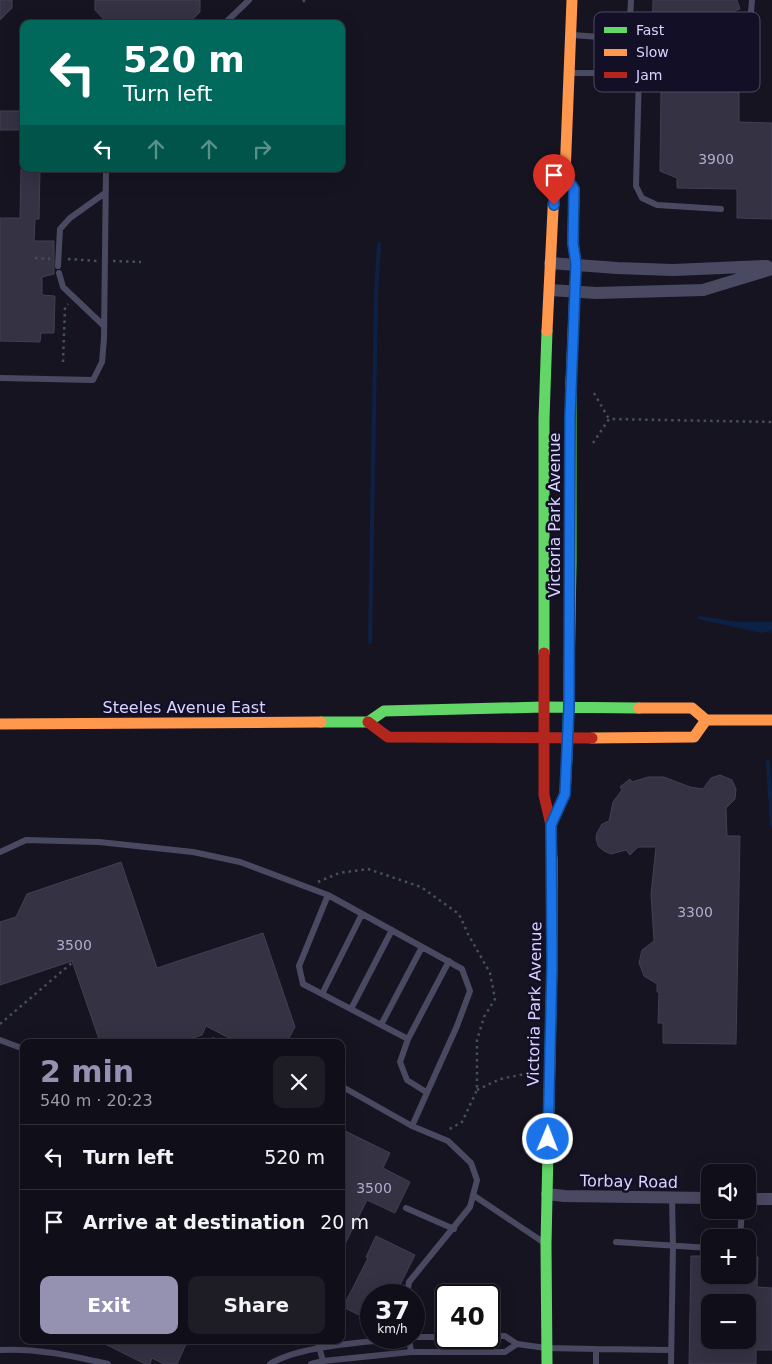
<!DOCTYPE html>
<html lang="en">
<head>
<meta charset="utf-8">
<style>
	body { margin:0; font-family:"DejaVu Sans",sans-serif; background:#1e1d26; color:#f1f3f6; height:100vh; display:flex; flex-direction:column; font-size:19px; white-space:nowrap }
	* { box-sizing:border-box; margin:0 }
	p { font-size:16px; color:#9c9ca2 }
	.icon { flex:none; width:28px; height:28px; fill:none; stroke:currentColor; stroke-width:2; stroke-linecap:round; stroke-linejoin:round }
	.map { position:relative; flex:1; overflow:hidden }
	.details { position:absolute; left:20px; top:1039px; width:325px; height:305px; display:flex; flex-direction:column; background:#100f19; border-radius:10px; box-shadow:0 5px 20px #0002,0 0 0 1px #302f38 }
	.details>* { flex:none }
	.guide { position:absolute; left:20px; top:20px; width:325px; height:152px; border-radius:10px; box-shadow:0 5px 20px #0002,0 0 0 1px #302f38; background:#00695c; color:#fff; overflow:hidden }
	.buttons { position:absolute; left:701px; top:1164px; display:grid; gap:10px }
	.buttons a { display:grid; place-items:center; width:55px; height:55px; border-radius:10px; background:#100f19; box-shadow:0 5px 20px #0002,0 0 0 1px #302f38; font-size:25px }
	.speed { position:absolute; left:360px; top:1284px; display:flex; gap:10px; font-size:25px; font-weight:700; text-align:center }
	.speed>* { display:grid; place-content:center; width:65px; height:65px; border-radius:50%; background:#100f19; box-shadow:0 5px 20px #0002,0 0 0 1px #302f38; line-height:1 }
	.speed small { font-size:12px; font-weight:400 }
	.speed .limit { border:2px solid #111; border-radius:8px; background:#fff; color:#111 }
	.pin { position:absolute; display:grid; place-items:center; width:42px; height:42px; color:#fff; margin:-51px -21px; border-radius:50% 50% 50% 0; rotate:-45deg; box-shadow:0 0 5px #0007 }
	.pin .icon { rotate:45deg }
	.me { position:absolute; width:55px; margin:-28px; rotate:1deg; stroke-linejoin:round; filter:drop-shadow(0 0 4px #0008) }
	.turn { display:flex; align-items:center; gap:18px; height:105px; padding:0 20px; font-size:22px }
	.turn .icon { width:65px; height:65px; stroke-width:2.5 }
	.turn b { display:block; font-size:35px; line-height:42px }
	.lanes { display:flex; align-items:center; height:48px; padding:0 20px; background:#0003; justify-content:center; gap:25px; direction:ltr }
	.lanes .off { opacity:.35 }
	.round { display:grid; place-items:center; flex:none; width:52px; height:52px; border-radius:10px; background:#1e1d26 }
	.head { display:flex; align-items:center; justify-content:space-between; height:85px; padding:0 20px }
	h1 { font-size:30px; font-weight:700; line-height:38px; color:#9591b1 }
	.cta { display:flex; gap:10px; margin-top:auto; padding:10px 20px }
	.cta a { flex:1; height:58px; border-radius:10px; background:#9591b1; color:#fff; font-size:20px; font-weight:700; line-height:58px; text-align:center }
	.cta a+a { background:#1e1d26; color:#f1f3f6 }
	ul { padding:0; list-style:none }
	li { display:flex; align-items:center; gap:15px; height:65px; padding:0 20px; border-top:1px solid #302f38 }
	li div { flex:1 }
	li b { display:block; font-size:19px }
	li em { font-style:normal }
	.map>svg:first-child { display:block }
</style>
</head>
<body>
<div class="map">
<svg width="772" height="1364" viewBox="0 0 772 1364">
	<rect width="100%" height="100%" fill="#161421"/>
	<path fill="#0d2144" d="M699 616 738 622H772V633L769 631 761 633 698 619Z"/>
	<g fill="none" stroke-linecap="round" stroke-linejoin="round">
		<path stroke="#0d2144" stroke-width="4" d="M370 642 376 296 379 244
			M768 762 772 826"/>
	</g>
	<path fill="#343243" stroke="#433f54" fill-rule="evenodd" d="M0 0H12V8L0 20Z
		M95 0H200V12L188 24H108L95 10Z
		M653 0H737L740 9 732 12V30L726 35 652 34Z
		M661 91 739 92V122L772 123V219L737 218V189L677 188V178L660 171Z
		M0 111H24V130H0Z
		M21 169H40L39 219H35L34 241H54V274L42 277V295L55 296 54 333H41L40 342 0 341V218H20Z
		M720 775 732 780 736 789 735 799 726 808 727 836H740L736 1044 663 1043V1023H658L659 992H657V984L644 976 639 963 642 950 654 941 651 894 656 847H638L630 855 626 850 611 854 604 851 598 846 596 838 597 833 602 824 609 821 613 802 622 790 620 787 630 779 632 782 648 777H664L690 787 703 789 711 778Z
		M121 862 157 968 263 933 295 1027 288 1040H284L282 1042H229L231 1039 206 1026 202 1035 180 1042H100L72 961 0 985V922L16 917 27 894Z
		M341 1129 390 1153 383 1168 410 1182 395 1213 367 1200 341 1252Z
		M376 1236 415 1255 395 1295H371V1321L343 1307 368 1258 366 1257Z
		M691 1256H710V1275H748V1257H758L757 1287 772 1288V1350H756V1364H689ZM710 1302H748V1340H710Z
		M97 1340H188L177 1364H164L152 1358 150 1364H145Z"/>
	<g fill="none" stroke-linecap="round" stroke-linejoin="round">
		<path stroke="#44505f" stroke-width="2.5" stroke-dasharray="2.5 4" stroke-linecap="butt" d="M303 0 305 2
			M35 258 50 259
			M68 259 97 261
			M113 261 141 262
			M63 362 65 307 68 304
			M594 393 609 419
			M593 443 609 419 772 422
			M318 882 339 873 368 869 421 887 459 914 468 934 490 973 495 999 484 1017 477 1040V1090L462 1122 446 1131
			M0 1024 74 961
			M207 1042 212 1038 222 1042
			M477 1090 500 1079 525 1074"/>
		<path stroke="#4a4962" stroke-width="6" d="M224 24 249 0
			M572 35 629 39 650 46 738 47 749 37 752 0
			M629 39 631 0
			M572 73H639L636 186 642 198 657 205 721 209
			M58 266 60 229 70 218 105 193
			M59 273 63 287 103 325
			M0 378 93 380 102 362 104 339 106 169
			M0 852 26 840 99 842 193 852 240 862 328 895 462 969 470 991 457 1026 412 1126
			M328 895 299 966 303 984 408 1039 400 1062 407 1080 426 1092
			M322 994 362 914
			M351 1009 392 930
			M381 1025 422 947
			M408 1039 449 961
			M0 1040 24 1049
			M341 1086 412 1126 448 1141 471 1163 477 1180 470 1207 409 1282 407 1295
			M473 1195 543 1242
			M406 1208 454 1229
			M740 1238 742 1210
			M616 1242 710 1248
			M489 1336H505L517 1344 546 1348 596 1349
			M414 1337H446
			M409 1338 411 1352
			M317 1340 323 1361
			M0 1350C37 1348 72 1356 108 1364
			M270 1364C301 1345 369 1342 406 1338
			M311 1364 323 1361 411 1352H505L517 1344
			M596 1364V1349L671 1350
			M671 1364 673 1246 672 1198"/>
		<path stroke="#4a4962" stroke-width="12" d="M550 263 617 268 673 270 767 266
			M550 290 596 293 703 290 772 269
			M547 1194 564 1196 710 1198
			M748 1199H772"/>
		<path stroke="#63d668" stroke-width="11" d="M544 653V419L547 331
			M321 722H368L384 711 543 707 639 708
			M551 825 565 794 568 737 571 563V384
			M547 1364 546 1244 552 964V858"/>
		<path stroke="#ff974d" stroke-width="11" d="M565 175 574 189 573 243 576 264 571 384
			M547 331 554 190 565 175 572 0
			M639 708H692L706 720H772
			M0 724 321 722
			M592 738 694 737 706 720"/>
		<path stroke="#b3261e" stroke-width="11" d="M544 653V795L551 825 552 858
			M368 722 388 737 592 738"/>
	</g>
	<g fill="none" stroke-linecap="round" stroke-linejoin="round">
		<g stroke="#114b97" stroke-width="12">
			<path id="route" d="M548 1139 552 964 551 825 565 794 569 707 570 416 576 264 573 243 574 189 565 175 554 190V205"/>
		</g>
		<use href="#route" stroke="#1a73e8" stroke-width="9"/>
	</g>
	<g text-anchor="middle" stroke-width="5" stroke-linejoin="round" paint-order="stroke">
		<g font-size="14" fill="#b0acd0">
			<text x="716" y="164">3900</text>
			<text x="695" y="917">3300</text>
			<text x="74" y="950">3500</text>
			<text x="374" y="1193">3500</text>
		</g>
		<g font-size="16" fill="#d9d4ff" stroke="#130f26">
			<text transform="translate(554 515) rotate(-90)" y="6">Victoria Park Avenue</text>
			<text x="184" y="713">Steeles Avenue East</text>
			<text transform="translate(534 1004) rotate(-89)" y="6">Victoria Park Avenue</text>
			<text transform="translate(629 1181) rotate(1)" y="6">Torbay Road</text>
		</g>
	</g>
	<rect x="594" y="12" width="166" height="80" rx="8" fill="#130f26" stroke="#4e4a67" stroke-width="1"/>
	<rect x="604" y="27" width="23" height="6" fill="#63d668"/>
	<rect x="604" y="49" width="23" height="7" fill="#ff974d"/>
	<rect x="604" y="72" width="23" height="6" fill="#b3261e"/>
	<g font-size="14" fill="#d9d4ff">
		<text x="636" y="35">Fast</text>
		<text x="636" y="57">Slow</text>
		<text x="636" y="80">Jam</text>
	</g>
</svg>
<div class="buttons">
<a><svg class="icon" aria-label="sound" viewBox="0 0 24 24"><path d="M4 9h4l5-4v14l-5-4H4zM17 9q2 3 0 6"/></svg></a>
<a>+</a>
<a>−</a>
</div>
<div class="speed"><div>37<small>km/h</small></div><div class="limit">40</div></div>
<div class="pin" style="left:554px;top:205px;background:#d93025"><svg class="icon" aria-label="arrive" viewBox="0 0 24 24"><path d="M6 21V4h12l-3 4 3 4H6"/></svg></div>
<svg class="me" style="left:548px;top:1139px" viewBox="-20 -20 40 40"><circle r="17" fill="#1a73e8" stroke="#fff" stroke-width="3"/><path d="M0-11L8 9 0 5-8 9z" fill="#fff"/></svg>
<div class="guide">
<div class="turn"><svg class="icon" aria-label="left" viewBox="0 0 24 24"><path d="M17 20v-9H6M10 6l-5 5 5 5"/></svg><div><b>520 m</b>Turn left</div></div>
<div class="lanes"><svg class="icon" aria-label="left" viewBox="0 0 24 24"><path d="M17 20v-9H6M10 6l-5 5 5 5"/></svg><svg class="icon off" aria-label="ahead" viewBox="0 0 24 24"><path d="M12 20V5M6 11l6-6 6 6"/></svg><svg class="icon off" aria-label="ahead" viewBox="0 0 24 24"><path d="M12 20V5M6 11l6-6 6 6"/></svg><svg class="icon off" aria-label="right" viewBox="0 0 24 24"><path d="M7 20v-9h11M14 6l5 5-5 5"/></svg></div>
</div>
<section class="details">
<div class="head"><div><h1>2 min</h1><p>540 m · 20:23</p></div><a class="round"><svg class="icon" aria-label="close" viewBox="0 0 24 24"><path d="M6 6l12 12M18 6L6 18"/></svg></a></div>
<ul>
<li><svg class="icon" aria-label="left" viewBox="0 0 24 24"><path d="M17 20v-9H6M10 6l-5 5 5 5"/></svg><div><b>Turn left</b></div><em>520 m</em></li>
<li><svg class="icon" aria-label="arrive" viewBox="0 0 24 24"><path d="M6 21V4h12l-3 4 3 4H6"/></svg><div><b>Arrive at destination</b></div><em>20 m</em></li>
</ul>
<div class="cta"><a>Exit</a><a>Share</a></div>
</section>
</div>
</body>
</html>
